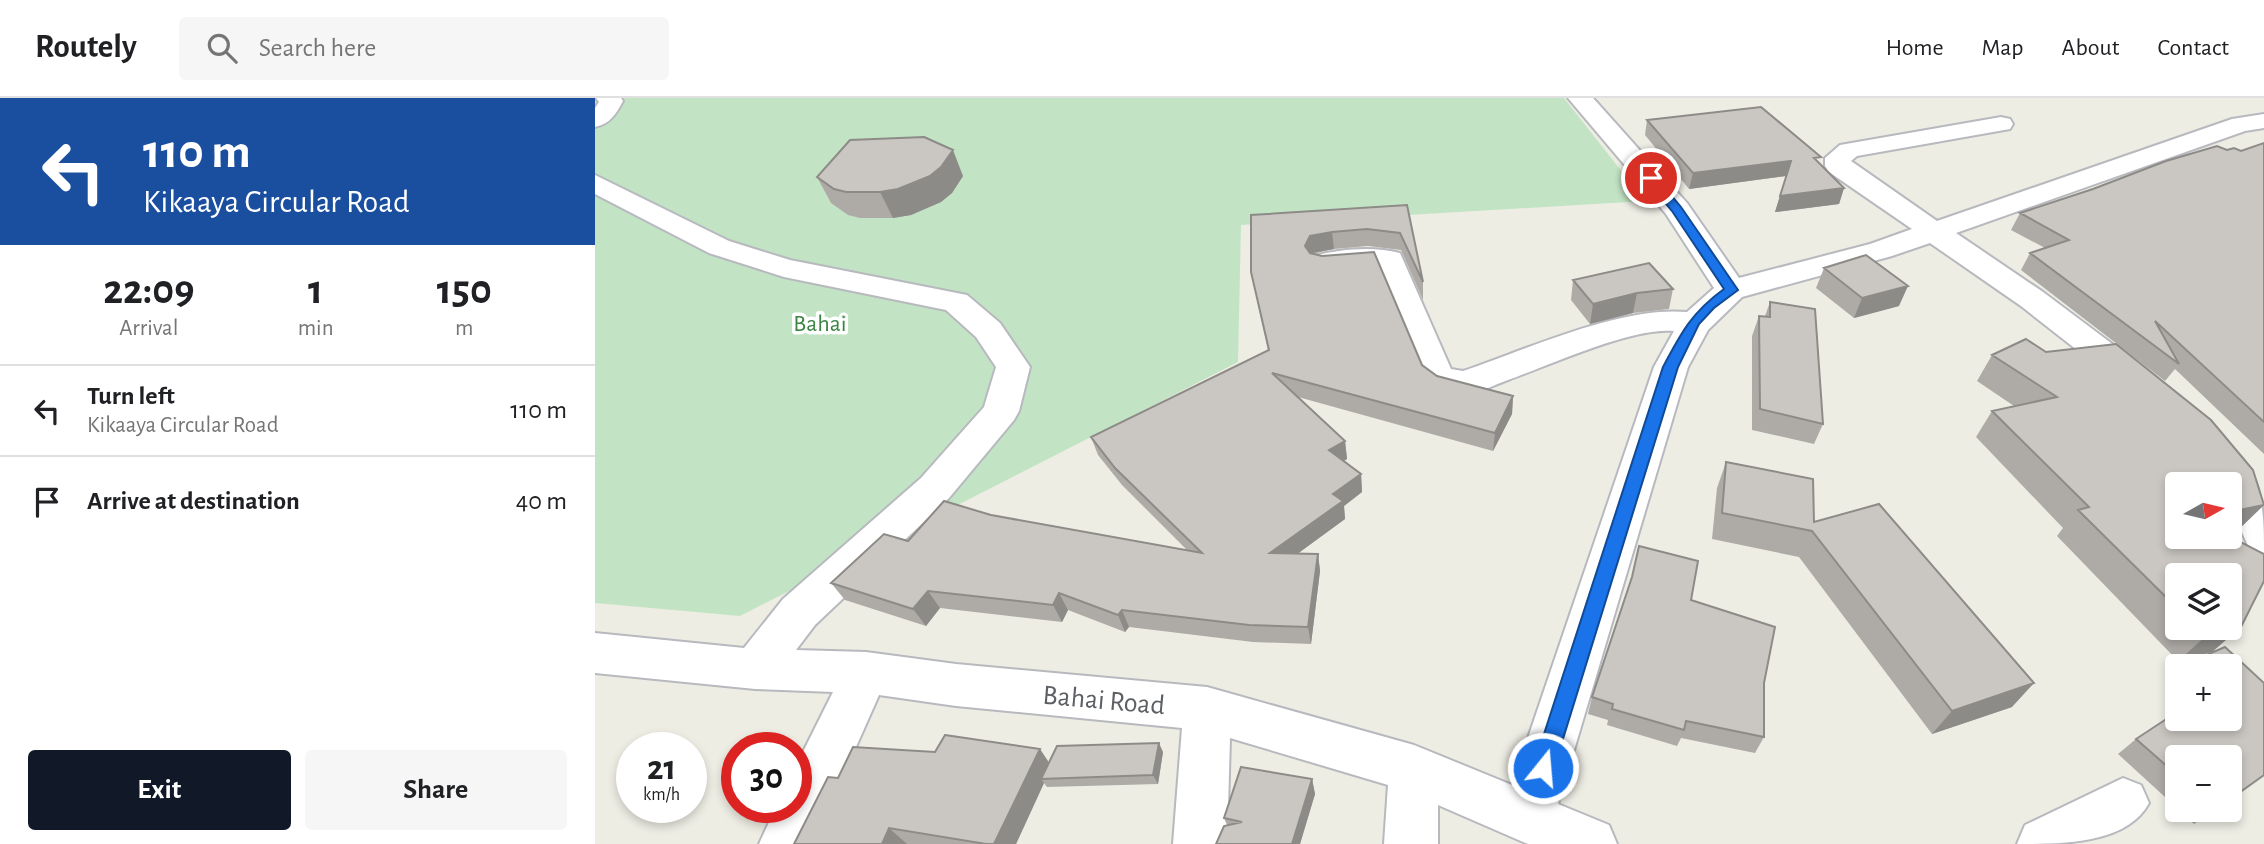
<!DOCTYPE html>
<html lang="en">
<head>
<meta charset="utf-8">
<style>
	body { margin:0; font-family:"Alegreya Sans",sans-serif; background:#f6f6f6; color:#202124; height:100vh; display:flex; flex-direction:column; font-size:26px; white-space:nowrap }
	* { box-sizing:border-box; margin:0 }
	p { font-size:23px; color:#757577 }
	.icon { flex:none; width:38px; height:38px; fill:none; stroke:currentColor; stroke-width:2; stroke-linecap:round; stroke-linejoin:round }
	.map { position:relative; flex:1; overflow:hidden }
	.details { display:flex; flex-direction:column; background:#fff; width:595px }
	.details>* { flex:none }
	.top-card { background:#1a4fa0; color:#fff; overflow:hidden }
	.needle { width:46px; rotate:82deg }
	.fabs { position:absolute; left:1570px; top:374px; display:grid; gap:14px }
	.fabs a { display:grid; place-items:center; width:77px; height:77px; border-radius:7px; background:#fff; box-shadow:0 4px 10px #0003; font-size:35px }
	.speed { position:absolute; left:21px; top:634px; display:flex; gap:14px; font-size:35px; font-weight:700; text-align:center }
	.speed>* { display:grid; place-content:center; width:91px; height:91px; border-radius:50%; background:#fff; box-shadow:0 4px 10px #0003; line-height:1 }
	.speed small { font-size:18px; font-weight:400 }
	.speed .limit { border:10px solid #d22; background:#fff; color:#111 }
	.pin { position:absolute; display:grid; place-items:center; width:60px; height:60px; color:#fff; margin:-30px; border:4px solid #fff; border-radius:50%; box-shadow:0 2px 7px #0007 }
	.me { position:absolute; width:77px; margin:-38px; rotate:17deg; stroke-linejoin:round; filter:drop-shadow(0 0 5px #0008) }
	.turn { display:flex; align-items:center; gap:24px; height:147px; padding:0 28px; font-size:32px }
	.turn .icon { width:91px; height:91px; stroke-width:2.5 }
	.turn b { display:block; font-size:49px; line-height:60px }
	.eta { display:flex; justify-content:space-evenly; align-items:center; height:119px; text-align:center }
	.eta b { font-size:42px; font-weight:600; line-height:49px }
	.action { display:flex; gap:14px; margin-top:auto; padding:14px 28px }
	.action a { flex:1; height:80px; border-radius:7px; background:#111827; color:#fff; font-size:28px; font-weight:600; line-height:80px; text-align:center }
	.action a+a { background:#f6f6f6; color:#202124 }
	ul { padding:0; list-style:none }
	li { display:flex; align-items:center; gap:21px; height:91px; padding:0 28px; border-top:2px solid #e0e0e0 }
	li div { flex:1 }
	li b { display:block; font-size:26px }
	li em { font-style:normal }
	header { display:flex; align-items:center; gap:42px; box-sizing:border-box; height:98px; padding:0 35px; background:#fff; border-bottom:2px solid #e0e0e0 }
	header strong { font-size:33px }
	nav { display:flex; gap:38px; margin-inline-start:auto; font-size:24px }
	.search { width:490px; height:63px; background:#f6f6f6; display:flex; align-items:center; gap:18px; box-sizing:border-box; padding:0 24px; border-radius:7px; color:#757577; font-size:26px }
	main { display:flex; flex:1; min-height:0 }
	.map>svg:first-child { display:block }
</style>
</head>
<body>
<header>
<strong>Routely</strong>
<div class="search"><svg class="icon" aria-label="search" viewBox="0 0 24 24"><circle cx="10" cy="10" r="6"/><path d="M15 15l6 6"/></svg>Search here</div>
<nav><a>Home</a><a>Map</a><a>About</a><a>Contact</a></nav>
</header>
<main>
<section class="details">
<div class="top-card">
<div class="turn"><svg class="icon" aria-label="left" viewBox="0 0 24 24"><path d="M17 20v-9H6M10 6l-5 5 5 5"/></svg><div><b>110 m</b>Kikaaya Circular Road</div></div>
</div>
<div class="eta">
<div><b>22:09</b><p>Arrival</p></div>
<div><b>1</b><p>min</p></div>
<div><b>150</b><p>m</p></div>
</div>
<ul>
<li><svg class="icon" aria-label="left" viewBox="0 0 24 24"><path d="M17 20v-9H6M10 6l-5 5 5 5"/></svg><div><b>Turn left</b><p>Kikaaya Circular Road</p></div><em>110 m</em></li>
<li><svg class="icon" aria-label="arrive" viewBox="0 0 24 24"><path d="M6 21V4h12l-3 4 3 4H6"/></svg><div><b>Arrive at destination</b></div><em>40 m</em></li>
</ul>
<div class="action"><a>Exit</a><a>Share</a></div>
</section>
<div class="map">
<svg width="1669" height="746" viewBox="0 0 1669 746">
	<rect width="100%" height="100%" fill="#eeede4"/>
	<path fill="#c2e4c5" d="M0 0H969L1050 103 646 127 643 264 145 518 0 505Z"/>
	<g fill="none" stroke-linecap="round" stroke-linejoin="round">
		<g stroke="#b7b9be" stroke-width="4">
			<path id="minor" d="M1 0H26L28 3C21 16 15 26 0 29V10L4 4Z
				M973 0H998L1092 105 1144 180 1275 146 1317 131 1234 74 1230 68V60L1245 47 1406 19 1415 21 1418 26 1415 31 1262 58 1256 63 1342 123 1637 21 1669 16V30L1650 33 1361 135 1448 194 1552 272 1557 280 1552 288 1540 292 1528 288 1426 208 1335 145 1297 158 1147 199 1113 232 1093 269 963 706 1014 727 1022 746H933L843 707V746H789L793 687 635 640 632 746H578L587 630 361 608 284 597 218 746H164L181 709H201V668L238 594 160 591 0 575V535L149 550 188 501 326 380 389 309 401 269 381 239 351 212 189 179 114 155 0 96V77L134 143 195 162 372 197 405 225 435 269 424 313 419 322 354 400 220 527 201 552 271 554 361 566 612 589 819 647 917 687 1059 269 1079 233C1037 229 955 267 913 282 899 287 882 296 867 297 850 298 834 293 825 278L782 169 730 173 719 170 715 164 719 158C745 151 778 148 805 155L856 271 868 273C933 251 1025 208 1092 214L1119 190 1071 116Z
				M1633 356C1669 369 1669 418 1669 455L1654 450 1634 405V387H1624L1614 370 1619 360Z
				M1528 680 1546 687 1554 705C1532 746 1468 746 1422 746L1430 727Z"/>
		</g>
		<use href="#minor" fill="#fff" fill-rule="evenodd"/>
	</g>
	<path fill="#aeaba7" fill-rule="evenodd" d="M1052 22 1224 65 1249 90 1244 106 1180 114 1191 78 1094 91 1050 37Z
		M1669 45V356L1580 271 1570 283 1426 172 1435 155 1450 150 1416 132 1425 115 1632 52 1646 53Z
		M368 78 357 95 346 104 316 117 298 120H265L253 117 236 105 222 79Z
		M812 107 828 184V202L806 152 773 148 739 151 717 156 827 267 842 278 918 298 917 316 898 353 703 299 750 343 752 361 749 363 766 376 767 394 749 408 750 421 702 456H723L725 473 716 546 658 544 534 529 530 534 473 512 467 524 345 510 331 528 250 502 236 485 313 443 396 417 592 452 527 387 503 357 496 339 673 252 656 174V117Z
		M1229 170 1304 208 1259 220 1221 190Z
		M978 182 1078 191 1074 211 1038 215 995 226 976 202Z
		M1175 204 1228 326 1219 346 1157 332V238L1164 218H1170Z
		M1431 241 1451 254 1521 246 1616 322 1658 372 1669 407 1643 432 1634 434V387H1582V439H1634L1669 456V483L1646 529 1617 554 1583 563 1462 438 1468 430 1381 339 1397 313 1419 308 1382 283 1397 257ZM1582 478H1634V530H1582Z
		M1131 364 1219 424 1417 609 1337 636 1204 459 1117 441 1122 390Z
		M1044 448 1096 502 1169 585V639L1160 655 1086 640 1082 648 1012 627 1013 622 993 616 997 599 1035 486Z
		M1630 549 1669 585V677L1634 702V660H1582V710L1523 656 1541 641 1582 614V621H1634V569H1591L1597 563Z
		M568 654 563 686 452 689 449 685 421 746H199L243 680 454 665Z
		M717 681 720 696 705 746H621L632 727 629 720Z
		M1584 712H1620L1599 726Z"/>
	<path fill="#8d8b88" d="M358 52 368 78 357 95 346 104 316 117 298 120 285 94Z
		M1196 63 1191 78 1094 91 1098 75Z
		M1249 90 1244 106 1180 114 1185 98Z
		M737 134 739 151 717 155 712 165 710 148 715 138Z
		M1313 188 1304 208 1259 220 1267 200Z
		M1042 195 1038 215 995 226 998 206Z
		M918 298 917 316 898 353 900 335Z
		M750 343 752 361 736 370 734 352Z
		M766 376 767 394 749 408 750 421 679 473 675 455 738 396Z
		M1669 407 1643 432 1634 434V414Z
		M723 456 725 473 716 546 713 529Z
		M333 493 345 510 331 528 318 511Z
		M464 495 473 512 467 524 458 507Z
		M527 512 534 529 530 534 523 517Z
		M1646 529 1617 554 1583 563 1611 538Z
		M1439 585 1417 609 1337 636 1357 613Z
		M564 645 568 654 563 686 558 677Z
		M445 651 457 669 446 681 449 685 421 746H399Z
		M717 681 720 696 705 746H697Z
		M294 730 312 746H287Z"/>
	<path fill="#cac7c2" stroke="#8d8b88" stroke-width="2" d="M1166 9 1226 59 1219 60 1249 90 1185 98 1196 63 1098 75 1052 22Z
		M329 39 358 52 346 69 335 78 303 91 285 94H251L239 91 222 79 255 42Z
		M1669 45V324L1560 223 1584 266 1435 155 1474 142 1425 115 1498 91 1571 63 1622 48 1632 52 1639 50 1646 53Z
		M812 107 828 184 805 135 772 131 737 134 715 138 710 148 715 155 727 158 779 154 827 267 842 278 918 298 900 335 677 275 750 343 734 352 766 376 738 396 748 403 675 455 723 456 713 529 654 527 527 512 523 517 464 495 458 507 333 493 318 511 236 485 289 436 313 443 349 403 396 417 607 455 520 370 496 339 674 252 656 174V117Z
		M1271 157 1313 188 1267 200 1229 170Z
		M1054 165 1078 191 1042 195 998 206 978 182Z
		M1175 204 1220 211 1228 326 1165 311 1164 218 1175 219Z
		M1431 241 1451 254 1521 246 1616 322 1658 372 1669 407 1634 414V387H1582V439L1634 438 1669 456V483L1646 529 1611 538 1603 530H1634V478H1582V510L1483 412 1494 409 1397 313 1462 299 1397 257Z
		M1131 364 1218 381 1219 424 1284 406 1439 585 1357 613 1217 433 1127 415Z
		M1044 448 1103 463 1096 502 1180 529 1169 585V639L1091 623 1089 632 1017 611 1018 606 997 599 1037 479Z
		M1630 549 1669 585V677L1634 702V660H1582V677L1541 641 1582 614V621H1634V569H1604L1597 563Z
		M350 637 445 651 399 746H391L294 730 287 746H199L233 679 243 680 258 649 340 654Z
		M564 645 558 677 446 681 462 648Z
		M646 669 717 681 697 746H621L629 728 647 724 629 720Z"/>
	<path fill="#1a73e8" stroke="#114b97" stroke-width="2" d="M1052 78H1060L1086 109 1143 192 1119 210 1104 226 1083 269 959 670 956 677 948 680 941 677 938 670 1068 269C1086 235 1097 214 1129 191L1077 113 1050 80Z"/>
	<g text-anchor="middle" stroke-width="7" stroke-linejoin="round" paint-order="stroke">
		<g font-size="24" fill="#3a8544" stroke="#fff">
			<text x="225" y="233">Bahai</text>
		</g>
		<g font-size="28" fill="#5c5f64" stroke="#fff">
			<text transform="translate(509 601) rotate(5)" y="10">Bahai Road</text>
		</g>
	</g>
</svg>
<div class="fabs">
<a><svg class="needle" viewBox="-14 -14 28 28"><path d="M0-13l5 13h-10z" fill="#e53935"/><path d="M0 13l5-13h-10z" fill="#757577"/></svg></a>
<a><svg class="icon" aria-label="layers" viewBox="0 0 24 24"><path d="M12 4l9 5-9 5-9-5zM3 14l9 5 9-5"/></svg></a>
<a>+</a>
<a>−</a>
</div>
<div class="speed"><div>21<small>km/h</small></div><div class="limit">30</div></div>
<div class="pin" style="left:1056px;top:80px;background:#d93025"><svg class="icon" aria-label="arrive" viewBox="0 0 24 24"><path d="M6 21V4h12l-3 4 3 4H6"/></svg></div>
<svg class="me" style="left:948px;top:670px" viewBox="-20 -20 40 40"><circle r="17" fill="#1a73e8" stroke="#fff" stroke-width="3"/><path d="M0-11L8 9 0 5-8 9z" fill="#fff"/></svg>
</div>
</main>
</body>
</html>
